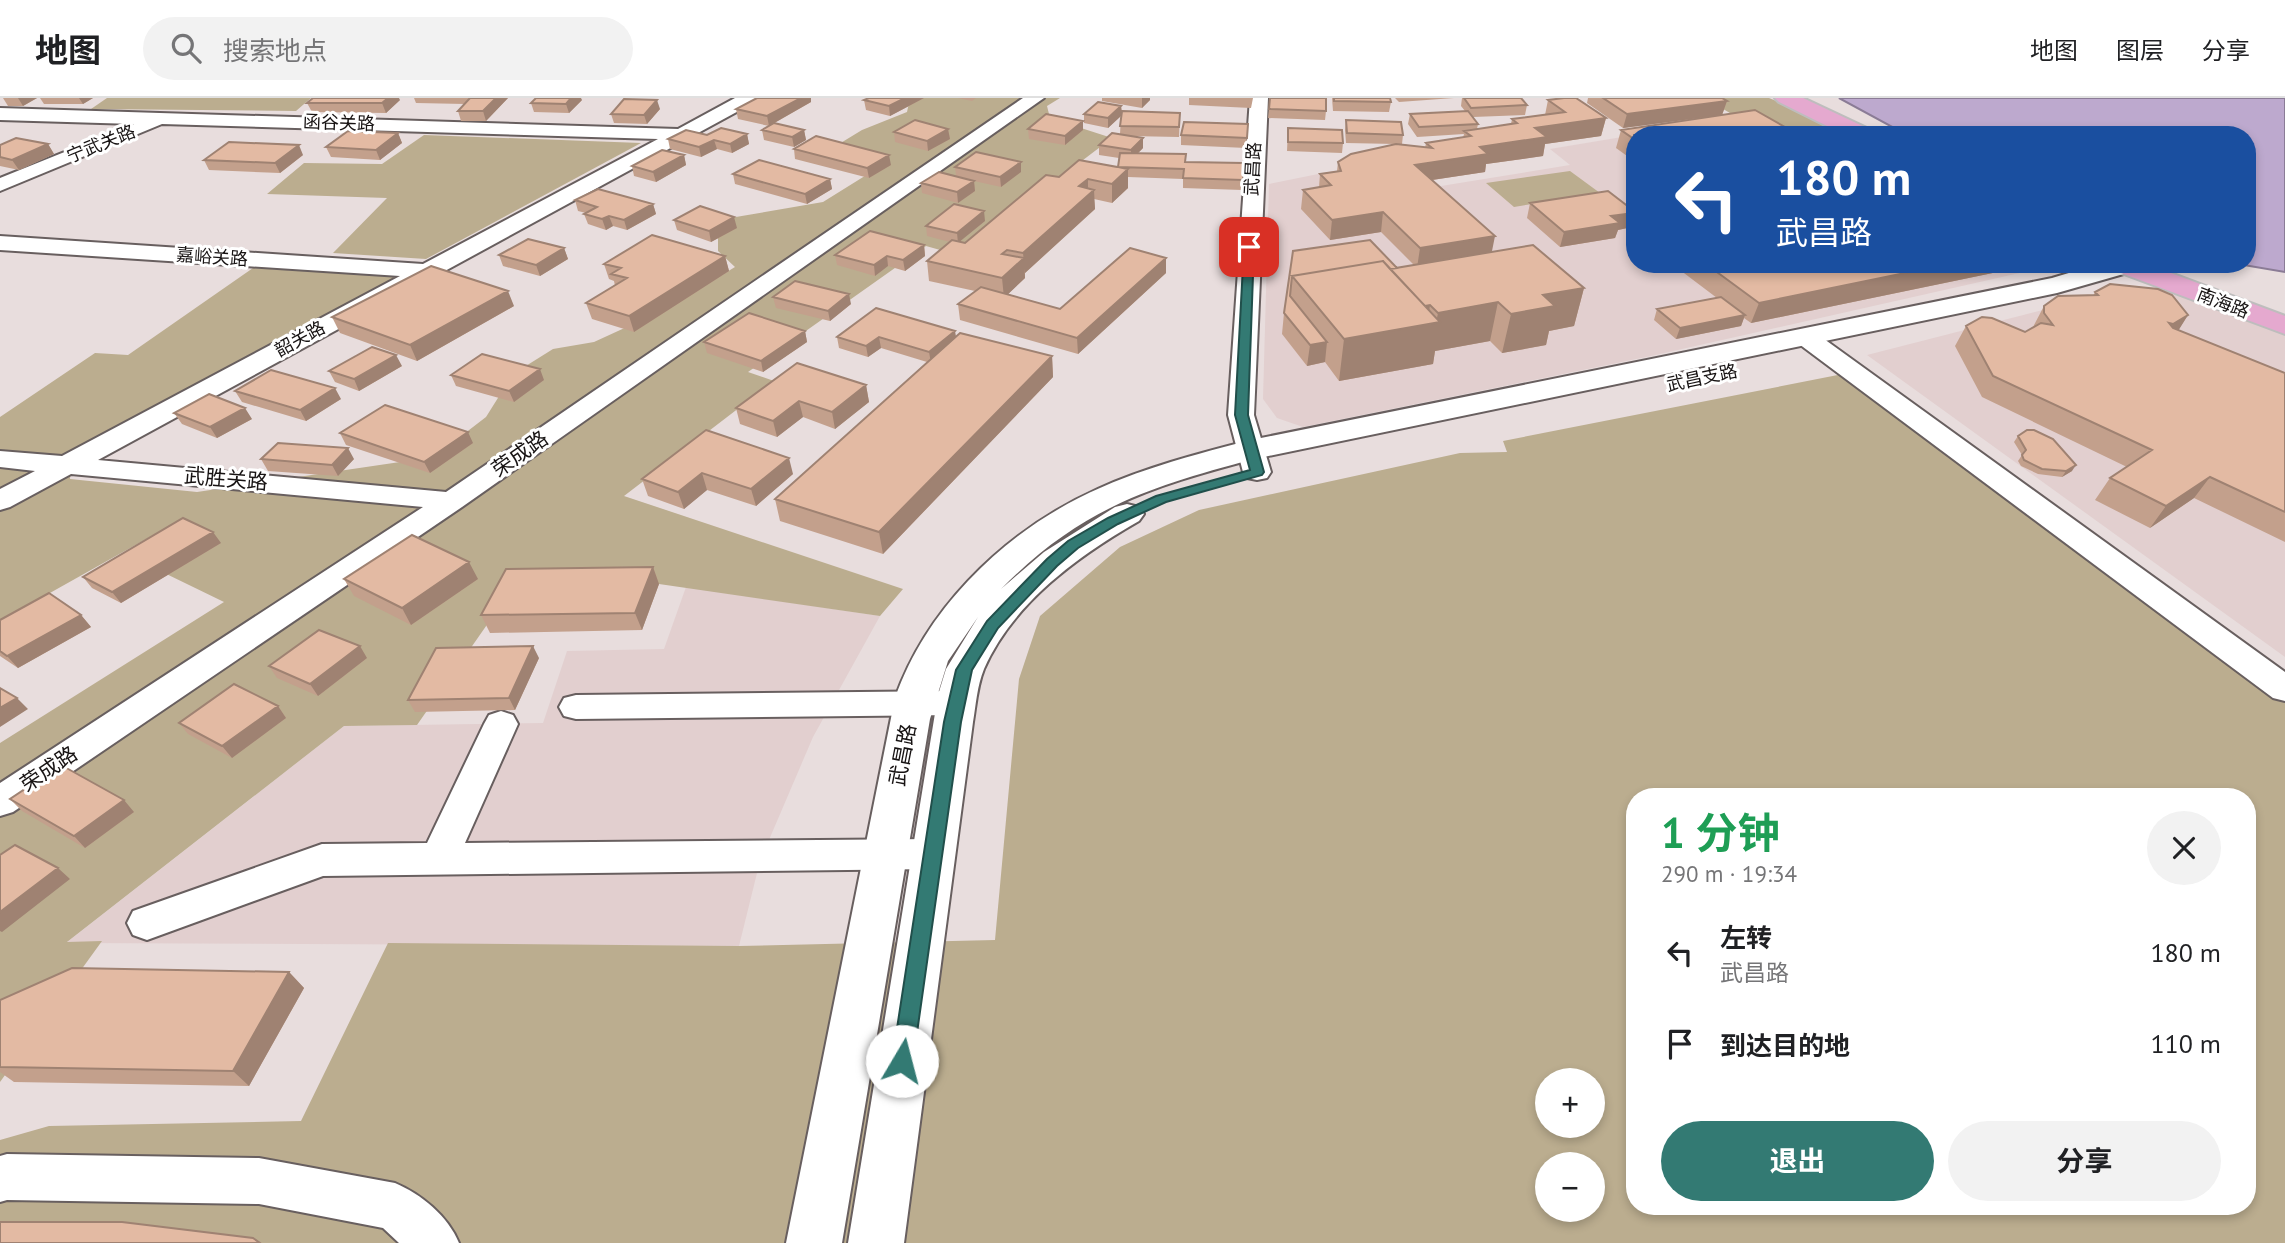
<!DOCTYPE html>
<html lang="zh">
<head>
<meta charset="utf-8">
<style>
	body { margin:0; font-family:"PT Sans","Noto Sans SC",sans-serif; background:#f2f2f2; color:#202124; height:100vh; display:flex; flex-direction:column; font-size:26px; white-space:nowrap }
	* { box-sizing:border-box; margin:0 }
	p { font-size:23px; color:#757577 }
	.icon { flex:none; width:38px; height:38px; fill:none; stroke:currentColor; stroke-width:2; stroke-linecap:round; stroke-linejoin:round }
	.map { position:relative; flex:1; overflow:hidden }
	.details { position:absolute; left:1626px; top:690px; width:630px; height:427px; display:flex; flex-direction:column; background:#fff; border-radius:28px; box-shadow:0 4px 10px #0003 }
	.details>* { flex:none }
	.hud { position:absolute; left:1626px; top:28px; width:630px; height:147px; border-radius:28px; box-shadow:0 4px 10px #0003; background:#1a4fa0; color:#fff; overflow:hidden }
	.buttons { position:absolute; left:1535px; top:970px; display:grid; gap:14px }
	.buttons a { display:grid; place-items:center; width:70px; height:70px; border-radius:50%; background:#fff; box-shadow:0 4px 10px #0003; font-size:35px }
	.pin { position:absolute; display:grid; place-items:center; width:60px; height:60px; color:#fff; margin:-30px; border-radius:14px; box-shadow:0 4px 10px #0006 }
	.me { position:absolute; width:77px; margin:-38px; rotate:8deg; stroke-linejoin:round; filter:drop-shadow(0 0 5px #0008) }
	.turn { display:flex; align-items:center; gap:24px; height:147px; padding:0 35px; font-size:32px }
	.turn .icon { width:91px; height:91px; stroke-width:2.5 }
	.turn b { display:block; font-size:49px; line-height:60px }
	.round { display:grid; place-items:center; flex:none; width:74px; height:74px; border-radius:37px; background:#f2f2f2 }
	.head { display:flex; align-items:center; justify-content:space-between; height:119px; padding:0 35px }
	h1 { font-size:42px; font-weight:700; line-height:52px; color:#1e9e55 }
	.cta { display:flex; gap:14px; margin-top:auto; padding:14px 35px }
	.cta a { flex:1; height:80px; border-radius:42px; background:#337a73; color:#fff; font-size:28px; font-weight:700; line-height:80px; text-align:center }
	.cta a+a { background:#f2f2f2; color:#202124 }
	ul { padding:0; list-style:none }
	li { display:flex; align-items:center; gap:21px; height:91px; padding:0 35px }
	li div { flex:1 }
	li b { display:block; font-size:26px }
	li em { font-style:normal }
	header { display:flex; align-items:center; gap:42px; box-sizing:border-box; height:98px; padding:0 35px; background:#fff; border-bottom:2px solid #e0e0e0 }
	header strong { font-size:33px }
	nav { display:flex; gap:38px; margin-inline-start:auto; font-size:24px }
	.search { width:490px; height:63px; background:#f2f2f2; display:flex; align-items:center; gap:18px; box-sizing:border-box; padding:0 24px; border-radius:38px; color:#757577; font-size:26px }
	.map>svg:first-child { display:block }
</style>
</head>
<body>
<header>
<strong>地图</strong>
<div class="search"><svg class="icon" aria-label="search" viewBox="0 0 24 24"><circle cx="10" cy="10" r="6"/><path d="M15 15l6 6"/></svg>搜索地点</div>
<nav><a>地图</a><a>图层</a><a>分享</a></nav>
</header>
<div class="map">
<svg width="2285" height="1145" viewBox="0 0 2285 1145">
	<rect width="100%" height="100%" fill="#e8dddd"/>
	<path fill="#e2cfcf" d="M1634 37V166H2060L1651 258 1303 329 1277 320 1263 301 1269 86 1402 59 1441 88 1570 67 1550 51Z
		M2136 188 2200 199 2285 234V559L1867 257Z
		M686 489 880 518 813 639 760 763 739 848 66 845 344 628 543 625 567 553 664 551Z"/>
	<path fill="#bbad8f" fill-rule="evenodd" d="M107 0H311L296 13 91 11Z
		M910 0H1060L1047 8 1050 20 1112 40 958 157 926 148 748 274 774 283 624 398 903 491 880 518 659 486 514 488 417 627 344 628 67 844 102 843 0 984V645L224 504 152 469 180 422 0 523V319L95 255 128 257 253 170 402 179 72 352 70 381 197 394 434 359 486 319 513 276 553 251 594 244 666 211 735 169 718 153V136L730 120 823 104 868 76 839 46 862 32 907 14Z
		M1704 0H1769L1823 22 1848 37H1768Z
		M424 37 641 45 426 161 333 155 387 100 267 96 304 65 382 66Z
		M1570 73 1600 95 1514 109 1486 85Z
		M1853 274 2285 591V1145H0V1042L49 1028 301 1023 388 845 739 848 995 842 1019 581 1040 518 1120 449 1199 412 1460 355 1507 354 1503 343ZM1634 698H2247V1108H1634ZM1547 982H1592V1027H1547ZM1547 1066H1592V1111H1547Z"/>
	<path fill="#bda9ce" stroke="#8b7c96" stroke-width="2" d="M1839 0H2285V174L2238 166H2247V37H1907Z"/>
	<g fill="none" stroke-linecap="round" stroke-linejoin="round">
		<g stroke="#685f5f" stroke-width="4">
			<path id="minor" d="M735 0H758L755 4 98 362 446 394 1023 0H1044L462 409 13 714 0 718V685L423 409 71 376 10 409 0 412V391L35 373 0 369V353L62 358 400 178 0 152V138L423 166 658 41 162 26 0 93V80L134 26 0 22V10L678 31Z
				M1250 0H1268L1254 317 1271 374 1267 380 1257 382 1247 380 1243 374 1228 317Z
				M1804 231 1813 233 2285 574V603L2273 600 1795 243 1792 238 1795 233Z
				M956 593 968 596 973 605 968 614 956 617 576 621 564 618 559 609 564 600 576 597Z
				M501 613 513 617 518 626 465 745 933 741 946 745 952 756 946 767 933 771 323 778 147 842 133 837 127 825 133 813 322 746 427 745 484 626 489 617Z
				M7 1056 259 1060 395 1085C421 1096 448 1118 459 1145H399L383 1130 259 1106 7 1102 0 1104V1058Z"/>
		</g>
		<g stroke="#685f5f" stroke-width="4">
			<path id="tertiary" d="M2099 166 2138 167 2134 173 2057 195 1254 361C1148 389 1080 411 1001 491L1044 454 1115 409 1127 406 1139 409 1144 416 1139 423C1078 458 1013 505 984 571 977 588 976 606 973 624L904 1145H848L938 597 946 571 978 519 948 563 930 621 842 1145H786L895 600C911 555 936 517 968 483 1051 396 1138 371 1251 342L2052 180Z"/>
		</g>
		<g stroke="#bebdbd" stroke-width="4">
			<path id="primary" d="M1775 0H1803L1871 32 1874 37H1845L1779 4Z
				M2109 166H2147L2285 218V236L2113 172Z"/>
		</g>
		<use href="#minor" fill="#fff" fill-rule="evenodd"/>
		<use href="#tertiary" fill="#fff" fill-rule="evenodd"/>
		<use href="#primary" fill="#e5a9cf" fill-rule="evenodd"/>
	</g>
	<path fill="#c3a08c" d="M3 0H37L23 8H8Z
		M40 0H93L83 6H44Z
		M414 0H508L486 23H461L458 13 465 6 416 5Z
		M924 0 890 18 866 12 864 2Z
		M958 0H976L972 3Z
		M1102 0H1150V2L1142 10 1102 3Z
		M1189 0H1253L1251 10 1189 7Z
		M1270 0 1326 13 1325 22 1268 20Z
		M1332 0H1390L1391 4 1389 14 1333 13Z
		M1395 0H1454L1399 4Z
		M1462 0H1521L1527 7 1525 17 1473 19 1478 26 1477 31 1511 26 1512 21 1545 17 1548 2 1606 20 1601 38 1545 46 1543 58 1486 66 1485 74 1432 82 1492 154 1584 190 1574 228 1549 233 1546 247 1502 255 1490 243 1435 253 1433 266 1339 283 1325 264 1307 268 1282 236 1284 215 1293 153 1397 170 1414 167 1381 134 1330 142 1301 111 1303 92 1319 89 1320 76 1337 73 1338 64 1396 46 1346 45 1345 32 1346 22 1403 37 1402 46 1425 50 1426 45 1463 40 1464 36 1417 39 1408 26 1410 16 1465 13 1461 8Z
		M1588 0H1722L1727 3 1722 17 1623 30 1587 5Z
		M400 2 386 15 312 14 307 5Z
		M582 2 569 15 534 14 531 5Z
		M811 4 769 28 738 21 736 11Z
		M1121 8 1122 15H1180L1179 39 1129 38 1143 50 1138 55 1186 64 1243 82 1242 92 1183 90V81L1128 79V90L1112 105 1094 101 1095 111 1025 175V180L1008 196 1060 211 1166 160V175L1078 256 960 222 958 206 975 193 929 183 927 163 950 144 927 138 926 128 985 123 960 143 965 145 1059 79 1118 69 1119 60 1099 57V47L1120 36 1121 18 1108 30 1084 25V16Z
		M660 11 647 26 614 25 611 16Z
		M1755 12 1799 37H1634V63L1616 50 1621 32Z
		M1083 23V32L1065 47 1029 41 1028 31Z
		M1248 26 1246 50 1181 47V37Z
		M1288 30 1343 45 1342 55 1287 53Z
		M948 31 950 41 928 53 895 44 894 34Z
		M762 32H804L806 42 794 49 764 42Z
		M398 35 402 45 380 62 331 59 326 49Z
		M747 36 749 46 732 55 717 51 701 59 670 51 668 41 707 37Z
		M48 46 54 56 19 72 0 68V47Z
		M794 51 891 67 869 80 795 61Z
		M303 57 280 75 209 72 204 62Z
		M684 57 686 67 656 84 634 78 632 68Z
		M955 69 1021 74 1001 89 974 83 975 93 958 105 922 95 921 85 956 78Z
		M733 76 830 81 832 91 807 106 735 86Z
		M575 102 653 106 656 116 627 132 613 128 606 132 588 126 584 116 586 115 578 113Z
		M1530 105 1632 129 1618 132 1615 140 1560 149 1527 120Z
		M674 122 737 130 711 144 677 132Z
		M924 147 925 158 905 173 888 168 875 178 837 167 835 157Z
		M564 150 568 161 540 178 503 168 499 157Z
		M725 158 729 173 634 234 592 221 586 205 615 188 614 183 609 181 604 166Z
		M1672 166H2014L2012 171 1751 225 1744 220 1741 228 1676 241 1654 222 1657 211 1717 200Z
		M2095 194 2188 217 2178 232 2285 275V444L2194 400 2150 430 2095 402 2110 380 2127 369 1982 299 1955 248 1966 228 2025 234 2033 229 2044 208 2093 198Z
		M773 199 851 206 830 223 776 210Z
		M514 208 417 263 340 235 332 219Z
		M805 233 807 244 763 274 707 255 704 244Z
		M956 238 1052 258 1053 279 883 456 780 423 775 401 927 264 881 250 868 259 839 250 837 239Z
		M402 268 359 293 335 284 329 273Z
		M451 277 544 282 514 304 456 288Z
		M866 287 869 304 835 331 803 319 777 339 740 326 736 310Z
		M235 293 341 301 306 323 242 304Z
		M174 315 252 321 217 340 182 326Z
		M706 332 793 376 756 408 707 392 684 411 648 398 642 381Z
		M340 335 473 345 430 375 346 347Z
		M2018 338 2072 373 2062 379 2038 376 2021 368 2018 363 2022 357 2014 344Z
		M261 361H354L338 378 268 373Z
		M221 445 121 505 92 490 83 479Z
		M653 469 659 486 642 532 490 535 481 517Z
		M344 481H478L411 527 354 498Z
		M81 517 91 529 18 570 0 558V522Z
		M367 560 318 598 277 580 269 568Z
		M539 560 515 612 415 614 408 602Z
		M278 608 286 620 232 660 188 636 179 625Z
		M10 701 134 714 85 750 22 713Z
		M289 874 304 890 249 988 14 984 0 974V902Z"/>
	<path fill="#9f8272" d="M18 0H37L23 8Z
		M79 0H93L83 6Z
		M388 0H399L400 2 386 15 382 5Z
		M496 0H508L486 23 483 13Z
		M571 0H581L582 2 569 15 566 6Z
		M801 0H811V4L769 28 767 18Z
		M905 0H924L890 18 889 8Z
		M1142 0H1150V2L1142 10Z
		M657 2 660 11 647 26 644 17Z
		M1727 3 1722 17 1623 30 1627 16Z
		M1121 8 1122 17 1108 30V20Z
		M1606 20 1601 38 1545 46 1543 58 1486 66 1485 74 1412 85 1415 67 1480 49 1535 30Z
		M1083 23V32L1065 47V38Z
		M948 31 950 41 928 53 927 43Z
		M804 32 806 42 794 49 792 39Z
		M1746 33 1745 37H1720Z
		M398 35 402 45 380 62 376 52Z
		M747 36 749 46 732 55 730 46Z
		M1143 40V50L1131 62V52Z
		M714 42 717 51 701 59 699 49Z
		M48 46 54 56 19 72 12 62Z
		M299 47 303 57 280 75 275 65Z
		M684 57 686 67 656 84 653 74Z
		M889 57 891 67 869 80 867 70Z
		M1021 64V74L1001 89 1000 79Z
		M1128 71V90L1112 105V86Z
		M830 81 832 91 807 106 805 96Z
		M1088 81V97L1094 92 1095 111 1025 175 1023 155 1079 88Z
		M974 83 975 93 958 105 957 94Z
		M653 106 656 116 627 132 624 122Z
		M984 113 985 123 958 145 957 135Z
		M1383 114 1381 134 1330 142 1332 122Z
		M1634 115V120L1632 129 1618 132 1615 140 1560 149 1564 134 1611 118Z
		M609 118 613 128 606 132 602 121Z
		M734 119 737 130 711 144 709 133Z
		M1495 138 1491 158 1417 170 1420 150Z
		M924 147 925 158 905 173 903 162Z
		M564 150 568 161 540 178 536 167Z
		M725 158 729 173 634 234 629 218Z
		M887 158 888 168 875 178 874 167Z
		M1024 160 1025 180 1004 200 1002 180Z
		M1166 160V175L1078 256 1077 240Z
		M1949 166H2014L2012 171 1751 225 1759 205Z
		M1584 190 1574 228 1549 233 1546 247 1502 255 1511 216 1543 197Z
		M508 193 514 208 417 263 410 247Z
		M849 196 851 206 830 223 828 213Z
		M1498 204 1490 243 1435 253 1433 266 1339 283 1344 241 1423 208 1430 207 1427 227 1436 225 1438 215Z
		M1745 217 1741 228 1676 241 1680 230Z
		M2188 217 2175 238 2160 246 2173 226Z
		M805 233 807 244 763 274 761 263Z
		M955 233 957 244 931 265 929 254Z
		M879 239 881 250 868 259 866 248Z
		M1327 244 1325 264 1307 268 1310 247Z
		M396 257 402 268 359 293 354 281Z
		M1052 258 1053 279 883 456 879 434Z
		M540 271 544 282 514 304 509 293Z
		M866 287 869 304 835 331 832 314Z
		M335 290 341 301 306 323 300 312Z
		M799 303 803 319 777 339 773 323Z
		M245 310 252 321 217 340 210 329Z
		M468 334 473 345 430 375 424 364Z
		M348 350 354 361 338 378 332 367Z
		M789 360 793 376 756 408 751 391Z
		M2076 367 2072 373 2062 379 2066 373Z
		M702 375 707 392 684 411 678 394Z
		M2210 379 2194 400 2150 430 2166 408Z
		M213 434 221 445 121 505 112 494Z
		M469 464 478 481 411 527 402 510Z
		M653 469 659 486 642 532 635 515Z
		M81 517 91 529 18 570 7 558Z
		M360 548 367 560 318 598 310 586Z
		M533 548 539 560 515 612 509 600Z
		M17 600 28 611 0 629V610Z
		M278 608 286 620 232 660 222 648Z
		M124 702 134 714 85 750 74 738Z
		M58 770 70 781 2 834 0 833V814Z
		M289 874 304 890 249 988 233 973Z"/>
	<path fill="#e3baa3" stroke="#9f8272" stroke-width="2" d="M313 0H388L382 5H307Z
		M470 0H496L483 13H458Z
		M536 0H571L566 6 531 5Z
		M757 0H801L767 18 736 11Z
		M869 0H905L889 8 864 2Z
		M1270 0H1326V13L1269 11Z
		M1334 0H1390L1391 4 1334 3Z
		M1464 0H1521L1527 7 1471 10Z
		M1564 0H1576L1606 20 1535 30 1547 39 1480 49 1488 56 1415 67 1495 138 1420 150 1383 114 1332 122 1303 92 1331 87 1320 76 1341 73 1338 64 1351 56 1396 46 1432 50 1426 45 1471 38 1464 33 1517 25 1512 21 1565 14 1548 2Z
		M1603 0H1722L1727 3 1627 16Z
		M624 1 657 2 644 17 611 16Z
		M1098 4 1121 8 1108 20 1084 16Z
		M1755 12 1799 37H1753L1746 33 1720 37H1634V41L1621 32Z
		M1122 13 1180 15 1179 29 1120 28Z
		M1468 13 1478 26 1419 29 1410 16Z
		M1046 16 1083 23 1065 38 1028 31Z
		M915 22 948 31 927 43 894 34Z
		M1346 22 1401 24 1403 37 1347 35Z
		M1184 24 1248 26 1247 40 1181 37Z
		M774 25 804 32 792 39 762 32Z
		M721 30 747 36 730 46 714 42 699 49 668 41 686 32 707 37Z
		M1288 30 1342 32 1343 45 1288 44Z
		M348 33 398 35 376 52 326 49Z
		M1112 35 1143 40 1131 52 1099 47Z
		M816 38 889 57 867 70 794 51Z
		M16 40 48 46 12 62 0 59V47Z
		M229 44 299 47 275 65 204 62Z
		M662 52 684 57 653 74 632 68Z
		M976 54 1021 64 1000 79 955 69Z
		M1120 55 1186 56 1185 64 1243 65V82L1183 80 1184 71 1118 69Z
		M759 62 830 81 805 96 733 76Z
		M1079 62 1128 71 1112 86 1088 81 1079 88 1094 92 1023 155 1007 152 1002 156 1024 160 1002 180 927 163 952 142 965 145 1046 77 1059 79Z
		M939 74 974 83 957 94 921 85Z
		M598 91 653 106 624 122 609 118 602 121 584 116 597 109 575 102Z
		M1608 93 1634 113V115L1611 118 1620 125 1564 134 1530 105Z
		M954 106 984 113 957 135 926 128Z
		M700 108 734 119 709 133 674 122Z
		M870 133 924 147 903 162 887 158 874 167 835 157Z
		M652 137 725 158 629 218 586 205 627 180 611 176 621 170 604 166Z
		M528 141 564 150 536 167 499 157Z
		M1370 142 1397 170 1390 171 1383 163 1292 178 1290 198 1327 244 1310 247 1284 215 1293 153Z
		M1533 147 1584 190 1543 197 1555 208 1511 216 1498 204 1438 215 1430 207 1425 208 1390 171Z
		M1130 150 1166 160 1077 240 958 206 981 189 1060 211Z
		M1383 163 1440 224 1344 241 1292 178Z
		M1706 166H1949L1759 205Z
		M431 168 508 193 410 247 332 219Z
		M795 183 849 196 828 213 773 199Z
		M2110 186 2158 191 2172 197 2188 217 2173 226 2169 225 2173 230 2285 275V414L2210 379 2166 408 2110 380 2152 352 1993 278 1966 228 1982 219 1992 220 2025 234 2041 225 2053 227 2044 215V208L2058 198 2098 197 2095 194Z
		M1721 199 1745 217 1680 230 1657 211Z
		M876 210 955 233 929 254 879 239 866 248 837 239Z
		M749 215 805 233 761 263 704 244Z
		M960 235 1052 258 879 434 775 401Z
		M372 249 396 257 354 281 329 273Z
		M482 256 540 271 509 293 451 277Z
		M797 265 866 287 832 314 799 303 773 323 736 310Z
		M271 272 335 290 300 312 235 293Z
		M209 296 245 310 210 329 174 315Z
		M385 307 468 334 424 364 340 335Z
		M706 332 789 360 751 391 702 375 678 394 642 381Z
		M2027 332H2034L2053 341 2076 367 2066 373 2042 371 2024 362 2022 357 2026 352 2018 338Z
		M278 345 348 350 332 367 261 361Z
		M183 420 213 434 112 494 83 479Z
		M412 437 469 464 402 510 344 481Z
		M653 469 635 515 481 517 506 471Z
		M49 495 81 517 7 558 0 553V522Z
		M319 532 360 548 310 586 269 568Z
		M533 548 509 600 408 602 436 550Z
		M234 586 278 608 222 648 179 625Z
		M0 590 17 600 0 610Z
		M61 667 124 702 74 738 10 701Z
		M15 747 58 770 0 814V757Z
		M72 870 289 874 233 973 0 969V902Z
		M0 1124H122L253 1140 260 1145H0Z"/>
	<path fill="#337a73" stroke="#214f4b" stroke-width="2" d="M1249 146 1254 149 1248 317 1264 374 1262 377 1166 404 1118 426 1078 450 1057 468 998 530 972 572 961 624 913 963 910 970 902 973 895 970 892 963 944 624 956 572 987 523 1047 461 1068 443 1108 420 1156 398 1250 372 1235 317 1244 149Z"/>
	<g text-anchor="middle" stroke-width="6" stroke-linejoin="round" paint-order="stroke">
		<g font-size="18" fill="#171313" stroke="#fff">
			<text transform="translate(339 25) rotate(2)" y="6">函谷关路</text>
			<text transform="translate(101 46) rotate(-22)" y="6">宁武关路</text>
			<text transform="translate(1253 71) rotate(-87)" y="6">武昌路</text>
			<text transform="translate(212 159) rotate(4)" y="6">嘉峪关路</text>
			<text transform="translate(2223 205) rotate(21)" y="6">南海路</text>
			<text transform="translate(300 241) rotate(-29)" y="6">韶关路</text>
			<text transform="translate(1702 280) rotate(-12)" y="6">武昌支路</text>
		</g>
		<g font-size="21" fill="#171313" stroke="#fff">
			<text transform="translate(520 356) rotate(-35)" y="7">荣成路</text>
			<text transform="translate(226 381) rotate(5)" y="7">武胜关路</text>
			<text transform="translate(903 657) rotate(-79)" y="7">武昌路</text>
			<text transform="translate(49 671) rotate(-34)" y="7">荣成路</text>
		</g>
	</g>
</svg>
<div class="buttons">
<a>+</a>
<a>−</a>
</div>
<div class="pin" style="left:1249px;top:149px;background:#d93025"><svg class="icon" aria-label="arrive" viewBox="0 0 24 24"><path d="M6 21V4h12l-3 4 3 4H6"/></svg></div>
<svg class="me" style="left:902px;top:963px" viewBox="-20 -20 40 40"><circle r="19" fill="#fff"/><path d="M0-13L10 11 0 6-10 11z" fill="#337a73"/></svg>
<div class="hud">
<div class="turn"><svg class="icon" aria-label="left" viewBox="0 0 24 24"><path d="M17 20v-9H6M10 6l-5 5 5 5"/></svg><div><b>180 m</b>武昌路</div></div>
</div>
<section class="details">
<div class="head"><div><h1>1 分钟</h1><p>290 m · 19:34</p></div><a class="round"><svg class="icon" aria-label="close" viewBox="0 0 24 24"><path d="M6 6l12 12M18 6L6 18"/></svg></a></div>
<ul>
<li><svg class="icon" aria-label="left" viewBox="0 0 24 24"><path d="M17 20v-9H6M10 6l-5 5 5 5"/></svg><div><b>左转</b><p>武昌路</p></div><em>180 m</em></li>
<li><svg class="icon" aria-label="arrive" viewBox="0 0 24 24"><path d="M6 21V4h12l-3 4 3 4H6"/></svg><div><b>到达目的地</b></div><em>110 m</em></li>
</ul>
<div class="cta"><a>退出</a><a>分享</a></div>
</section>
</div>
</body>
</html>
